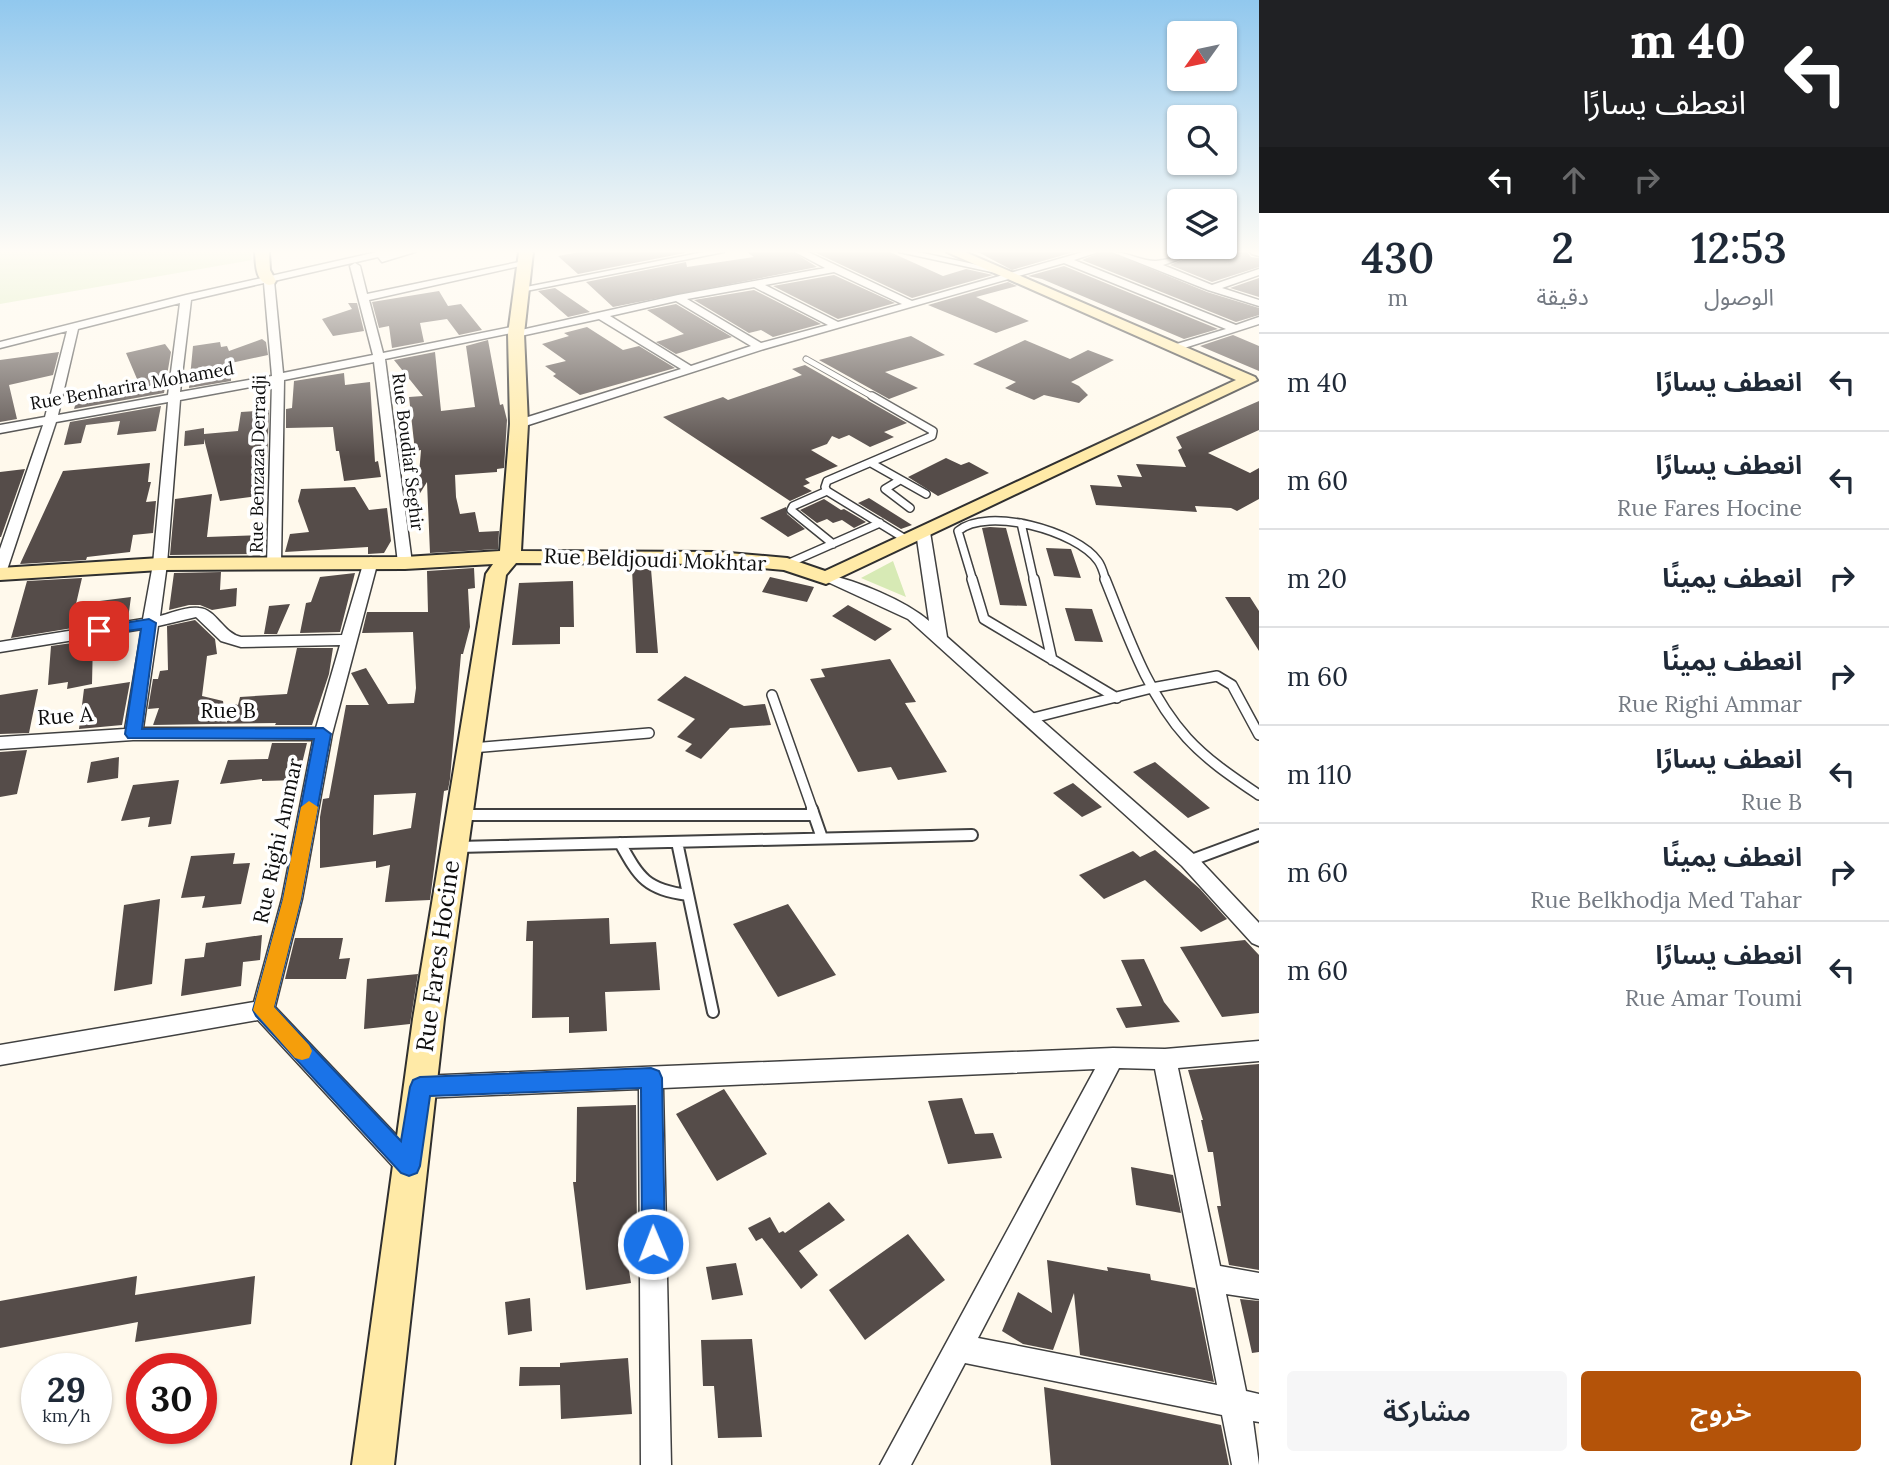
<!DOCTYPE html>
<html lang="ar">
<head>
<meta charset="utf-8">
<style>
	body { margin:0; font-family:Lora,"Noto Sans Arabic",serif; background:#f6f6f7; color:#1f2937; direction:rtl; height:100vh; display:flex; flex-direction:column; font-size:26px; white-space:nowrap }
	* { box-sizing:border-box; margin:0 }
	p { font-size:23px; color:#747a83 }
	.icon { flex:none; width:38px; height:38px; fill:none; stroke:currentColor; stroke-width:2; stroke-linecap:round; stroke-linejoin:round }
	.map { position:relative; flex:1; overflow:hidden; direction:ltr }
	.side { display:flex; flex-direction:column; background:#fff; width:630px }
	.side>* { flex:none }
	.hud { background:#202124; color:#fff; overflow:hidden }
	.needle { width:46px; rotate:237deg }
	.controls { position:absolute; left:1167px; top:21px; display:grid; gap:14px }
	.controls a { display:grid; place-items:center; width:70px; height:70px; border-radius:7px; background:#fff; box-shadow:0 2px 5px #0004; font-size:35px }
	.speed { position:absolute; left:21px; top:1353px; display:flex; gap:14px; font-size:35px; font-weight:700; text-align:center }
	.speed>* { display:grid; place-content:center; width:91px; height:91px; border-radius:50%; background:#fff; box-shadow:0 2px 5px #0004; line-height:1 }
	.speed small { font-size:18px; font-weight:400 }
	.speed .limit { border:10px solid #d22; background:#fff; color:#111 }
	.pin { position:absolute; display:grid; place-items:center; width:60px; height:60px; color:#fff; margin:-30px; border-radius:14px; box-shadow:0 4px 10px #0006 }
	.me { position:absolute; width:77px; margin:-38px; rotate:359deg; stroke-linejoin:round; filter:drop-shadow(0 0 5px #0008) }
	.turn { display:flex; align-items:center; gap:24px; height:147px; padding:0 28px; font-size:32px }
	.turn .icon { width:91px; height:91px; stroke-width:2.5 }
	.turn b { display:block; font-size:49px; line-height:60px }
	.lanes { display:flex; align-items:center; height:66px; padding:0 28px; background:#0003; justify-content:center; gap:35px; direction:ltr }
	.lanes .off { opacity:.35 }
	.eta { display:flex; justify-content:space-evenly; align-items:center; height:119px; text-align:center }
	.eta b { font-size:42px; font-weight:600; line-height:49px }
	.action { display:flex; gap:14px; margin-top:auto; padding:14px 28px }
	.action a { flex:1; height:80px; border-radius:7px; background:#b45309; color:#fff; font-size:28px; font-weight:600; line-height:80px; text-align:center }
	.action a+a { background:#f6f6f7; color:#1f2937 }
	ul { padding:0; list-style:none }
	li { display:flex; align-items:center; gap:21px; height:98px; padding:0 28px; border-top:2px solid #e0e1e3 }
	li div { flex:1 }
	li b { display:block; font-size:26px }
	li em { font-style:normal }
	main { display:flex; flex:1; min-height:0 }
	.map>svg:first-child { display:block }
</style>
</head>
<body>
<main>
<section class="side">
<div class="hud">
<div class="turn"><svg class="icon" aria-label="left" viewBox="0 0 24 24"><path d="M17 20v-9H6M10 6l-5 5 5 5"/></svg><div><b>40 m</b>انعطف يسارًا</div></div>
<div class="lanes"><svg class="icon" aria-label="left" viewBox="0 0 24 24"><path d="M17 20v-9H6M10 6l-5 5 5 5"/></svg><svg class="icon off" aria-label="ahead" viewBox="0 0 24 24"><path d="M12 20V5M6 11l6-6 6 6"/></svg><svg class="icon off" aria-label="right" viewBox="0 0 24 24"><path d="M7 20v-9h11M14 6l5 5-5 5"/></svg></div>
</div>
<div class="eta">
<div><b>12:53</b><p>الوصول</p></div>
<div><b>2</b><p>دقيقة</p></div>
<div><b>430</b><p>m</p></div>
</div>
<ul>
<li><svg class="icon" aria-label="left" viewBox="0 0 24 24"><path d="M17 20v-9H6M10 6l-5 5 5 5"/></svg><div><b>انعطف يسارًا</b></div><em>40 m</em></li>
<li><svg class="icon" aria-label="left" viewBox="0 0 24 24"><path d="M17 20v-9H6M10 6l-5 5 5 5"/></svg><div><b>انعطف يسارًا</b><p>Rue Fares Hocine</p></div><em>60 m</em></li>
<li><svg class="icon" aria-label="right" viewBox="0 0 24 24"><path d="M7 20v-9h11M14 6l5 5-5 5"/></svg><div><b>انعطف يمينًا</b></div><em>20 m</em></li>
<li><svg class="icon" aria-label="right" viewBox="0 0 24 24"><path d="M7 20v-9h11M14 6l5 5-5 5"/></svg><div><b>انعطف يمينًا</b><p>Rue Righi Ammar</p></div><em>60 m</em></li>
<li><svg class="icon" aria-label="left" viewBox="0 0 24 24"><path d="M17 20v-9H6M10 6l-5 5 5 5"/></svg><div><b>انعطف يسارًا</b><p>Rue B</p></div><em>110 m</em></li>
<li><svg class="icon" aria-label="right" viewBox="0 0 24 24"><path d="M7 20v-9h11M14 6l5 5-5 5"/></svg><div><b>انعطف يمينًا</b><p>Rue Belkhodja Med Tahar</p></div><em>60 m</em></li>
<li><svg class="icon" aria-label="left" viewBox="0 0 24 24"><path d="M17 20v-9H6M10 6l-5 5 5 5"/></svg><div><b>انعطف يسارًا</b><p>Rue Amar Toumi</p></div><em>60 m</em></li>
</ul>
<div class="action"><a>خروج</a><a>مشاركة</a></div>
</section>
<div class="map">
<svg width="1259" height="1465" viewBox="0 0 1259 1465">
	<rect width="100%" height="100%" fill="#fff9ec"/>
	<path fill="#d7eab5" d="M0 252H250L252 260 0 304Z
		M893 561 906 597 861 578Z"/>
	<path fill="#554c49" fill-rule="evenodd" d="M580 252H685V253L578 274 558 256Z
		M747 252H793L817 267 613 307 586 282 686 262 687 267 754 257Z
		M814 252H890L943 276 966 269 993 275 912 298Z
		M978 252H1074L1012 270Z
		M1101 252H1110L1207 292 1259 308V315L1236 322 1082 260Z
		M1202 252H1247L1251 257 1259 258V267L1212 282 1170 265Z
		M1064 266 1218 329 1184 339 1042 279 1028 276Z
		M834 275 895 303 838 319 773 286Z
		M1259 278V297L1230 288Z
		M1008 282 1017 286 976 297 1029 321 996 333 928 305Z
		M555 288 590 312 568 317 538 291Z
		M754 290 821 324 773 337 761 330 749 333 694 300Z
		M439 291 448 306 461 304 482 330 459 335 447 319 420 323 424 342 392 348 389 326 379 328 372 302Z
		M348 303H357L364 331 333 336 322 319 352 309Z
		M676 304 732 337 676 354 656 342 684 334 647 310Z
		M587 327 623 350 639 346 675 368 580 395 553 376 556 374 545 366 566 361 542 344 569 336 564 333Z
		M1233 335 1259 346V371L1200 346Z
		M911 336 945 355 885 372 918 388 889 399 819 360Z
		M262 339 266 342 268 355 231 363V381L189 388 193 346 220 342 221 347 227 346 229 351Z
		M488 340 500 405 503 404 507 420 504 468 497 469V472L455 475 456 497 460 514 475 512 479 532 499 531 498 549 430 553 427 482 417 498 421 450 415 451 409 397 423 396 394 360 435 352 441 411 475 407 466 346Z
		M1025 340 1070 359 1088 350 1114 360 1071 382 1079 386 1088 395 1079 403 1044 395 1034 400 1005 388 1016 382 973 364Z
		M165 344 171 352 164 393 74 409 77 399 140 386 126 353Z
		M59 352 53 375 9 385 17 419 0 422V360Z
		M805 365 907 423 884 432 894 437 870 447 849 435 839 439 832 436 827 444 811 450 838 466 805 479 810 483 803 486 812 491 790 501 663 417 723 397 728 400 802 375 792 369Z
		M344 373 345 385 370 382 375 462 378 461 381 477 344 481 339 451H336L333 427 286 428V409L292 408 294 381Z
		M1259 401V430L1208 453 1250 473 1259 468V499L1237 511 1231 508 1195 506 1197 512 1096 505 1090 485 1122 487 1117 475 1142 477 1136 464 1186 467 1178 450 1182 448 1176 437Z
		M161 406 156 431 117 435 120 421 86 425 81 443 64 445 70 422Z
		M269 410 266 495 220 501 204 439V444L184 446 185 431 204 428V434L238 431 241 412Z
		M946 458 961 465 969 462 989 473 938 496 908 477Z
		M150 463 148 482H151L146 502 156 501 153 533 133 535 130 552 87 557 86 560 20 564 63 471Z
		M25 469 1 537H0V472Z
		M355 487 369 510 387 508 391 541 384 553 368 554V547L285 552 290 534 309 532 298 501 301 489Z
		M212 494 207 537 265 535V554L170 555 175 499Z
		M869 498 912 525 901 529 858 503Z
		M824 499 841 510 844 509 866 522 854 528 842 520 833 523 827 519 817 523 800 510Z
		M786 507 787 514 805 529 788 537 760 518Z
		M990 527 1006 528 1027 606 1000 605 982 528Z
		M1046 548 1071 549 1081 578 1054 576Z
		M474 568 475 588 468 589 470 627 463 654H461L450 779 448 790 444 791 430 900 385 902 390 865 376 868V861L320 868V817L323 799 329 798 346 705H369L351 673 366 668 388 704 414 703 416 688 413 632 362 633 367 612H428L427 571ZM416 793 411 828 373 835 374 795Z
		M632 569H651L658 653H636Z
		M221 572 220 590 237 588 236 606 212 610 200 605H189L169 610 174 573Z
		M355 573 340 632 300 633 306 603 311 602 320 577Z
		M770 577 814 587 807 602 762 592Z
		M82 578 76 604 131 597 128 619 11 638 27 581Z
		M573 581 574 627H560V644L512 645 519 583Z
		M1225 597H1250L1259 611V651Z
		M290 604 277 634H264L269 606Z
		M848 605 892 629 875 641 832 616Z
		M1065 608 1092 609 1103 642 1075 641Z
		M195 620 215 639 217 654 207 656 202 696 223 701 226 723 234 704 238 705 240 697 287 694 297 648H333L329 674 312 725H275L276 723 153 725 159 708 148 709 153 679H158L160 671 168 670 167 626Z
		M93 640 92 684 67 689 68 682 48 685 51 646Z
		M890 659 916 702 905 703 947 772 898 780 891 767 858 772 810 679 825 677 821 669Z
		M685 676 744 706 765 704 771 725 730 728 701 759 685 751 692 744 677 737 695 719 657 700Z
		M130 682 122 725 79 729 84 689Z
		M38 689 29 733 0 734V695Z
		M272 743H307L298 780 262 781V779L220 784 228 760 268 759Z
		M27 750 17 794 0 797V752Z
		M119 757 118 778 87 783 91 762Z
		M1155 762 1210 808 1188 818 1133 772Z
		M179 780 171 824 148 827 150 817 121 821 133 785Z
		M1073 783 1102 807 1082 817 1053 793Z
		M1155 850 1200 889 1227 919 1201 932 1145 880 1104 899 1079 875 1133 851 1140 857Z
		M235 853 233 864 250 863 241 904 202 908 205 896 181 898 191 856Z
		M160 899 152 984 114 991 124 905Z
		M788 904 836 975 778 997 733 924Z
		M609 918 610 944 656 942 660 990 605 992 607 1031 569 1033V1017L532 1018 533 941H526L527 921Z
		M262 935 260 960 243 962 241 986 181 996 185 959 204 957 206 943Z
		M295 938H343L339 959 350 958 346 979H285Z
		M1245 940 1259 955V1013L1222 1017 1180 947Z
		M1144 959 1164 1002 1180 1022 1126 1028 1116 1008 1142 1006 1121 960Z
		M418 974 410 1024 364 1029 367 979Z
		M1259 1064V1270L1229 1265 1217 1206H1221L1213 1152H1208L1201 1120H1203L1188 1070Z
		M724 1089 767 1154 717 1181 676 1114Z
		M962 1098 975 1134 993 1133 1002 1158 948 1164 928 1101Z
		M636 1105 637 1243 625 1245 631 1283 586 1290 573 1182H576L577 1107Z
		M1131 1167 1173 1175 1181 1213 1136 1205Z
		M829 1202 845 1220 799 1251 818 1275 801 1289 762 1238 756 1241 748 1228 770 1217 779 1233 783 1231 785 1233Z
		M908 1234 945 1280 865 1340 829 1290Z
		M1047 1260 1108 1271 1107 1267 1150 1274 1151 1280 1195 1288 1214 1382 1080 1355 1074 1293 1053 1350 1023 1344 1002 1331 1018 1292 1052 1313Z
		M736 1263 743 1295 712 1300 706 1267Z
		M137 1276 135 1295 255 1276 251 1324 135 1342 138 1322 0 1348V1301Z
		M530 1298 532 1331 508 1335 505 1302Z
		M1240 1299 1259 1301V1352L1252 1353Z
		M752 1339 762 1437 718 1438 714 1386H703L701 1340Z
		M628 1358 632 1414 561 1419 560 1385 519 1386 520 1367H560V1363Z
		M1044 1387 1221 1425 1229 1465H1051Z"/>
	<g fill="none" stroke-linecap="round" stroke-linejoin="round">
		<g stroke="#404040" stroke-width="7">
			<path id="lane-far3" d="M806 359 875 398"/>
		</g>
		<g stroke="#404040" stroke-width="10">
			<path id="lane-far2" d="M872 396 933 431 932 436 827 481 825 487 827 491 907 540
				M871 463 926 494
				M900 480 885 489 910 508
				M827 491 793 506 791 510 833 544
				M1021 523 1034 581
				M787 564 880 523
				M973 581 958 531C987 506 1077 531 1098 561 1102 566 1104 575 1106 581"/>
		</g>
		<g stroke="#404040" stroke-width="12">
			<path id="lane-far1" d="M972 579 984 619 1117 698
				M1034 579 1052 660
				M1105 579C1127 633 1147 694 1187 738 1208 761 1234 778 1259 795
				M772 695 813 811
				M1029 719 1152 688 1217 676 1232 685 1259 735
				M472 748 649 733"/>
		</g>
		<g stroke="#404040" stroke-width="14">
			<path id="lane" d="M463 815H814L812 809
				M814 815 822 838
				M677 842 713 1012
				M620 843C640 879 646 889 688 895
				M458 847 972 835
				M1189 861 1259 835"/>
		</g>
		<g stroke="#404040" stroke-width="3">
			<path id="street" d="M377 252H415L382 262 378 257 274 281 283 373 373 355 350 266 355 263 360 266 367 294 524 261 529 264 369 300 383 353 516 326 521 330 678 295 825 268 795 252H808L912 301 1083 252H1098L1074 260 1236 325 1259 317V324L1178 350H1170V346L1226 329 1064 263 764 349 519 428 515 427V421L681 369 599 319 516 337 511 333 385 359 412 563 405 567 398 563 374 362 284 380 281 564 274 568 267 564 272 383 180 400 167 564 160 616C171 613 187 606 199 608 216 609 223 633 241 637L342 635 364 561 371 557 378 561 332 734 302 899 275 1007 418 1158 421 1166 418 1174 409 1178 400 1174 258 1020 0 1065V1045L254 1002 282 899 313 740H133L0 749V737L125 729 142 629 0 652V642L143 619 153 564 168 402 56 422 7 570 0 574V549L43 425 0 433V425L45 417 67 331 0 348V342L186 295ZM834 272 902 304 838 322 765 285ZM264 283 272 376 180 392 191 300ZM754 287 828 325 761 343 687 299ZM676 301 751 346 691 366 610 316ZM180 303 168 395 58 415 78 329ZM196 617 221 641 241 647 340 645 316 728H143L158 626Z
				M704 252H724L521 292 516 289Z
				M899 252H918L1001 270 996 273Z
				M1112 252C1127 252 1144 262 1156 261 1171 260 1184 252 1200 252L1163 265 1212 285 1259 269V275L1222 288 1259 300V306L1208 290Z
				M1250 252H1259V256L1252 254Z
				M923 528 930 532 947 637 1196 856 1259 923V946L1252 943 1182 866 908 619 819 578 826 574C857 581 905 600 929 621L916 532Z
				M1259 1041V1061L1178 1068 1220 1266 1259 1273V1299L1226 1294 1246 1391 1259 1394V1422L1253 1421 1259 1465H1232L1222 1415 965 1363 911 1465H880L1095 1069 663 1088 671 1465H641L639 1089 420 1098 412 1095 408 1087 412 1079 420 1076 1113 1048 1165 1049ZM1119 1068 1155 1069 1217 1385 978 1338Z"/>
		</g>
		<g stroke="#2f2f2f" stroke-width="4">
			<path id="secondary" d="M255 252H269L270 270 276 281 274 284 269 285C255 281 256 264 255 252Z
				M519 252H533L524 334 528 424 521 551 717 552 787 558 825 571 1236 380 947 252H965L1255 377 1257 380 826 584 784 570 717 564 516 563 506 575 444 1019 394 1465H352L413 1019 486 574 493 564 405 569 160 570 0 580V568L160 558 405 557 500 551 510 424 508 334Z"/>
		</g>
		<use href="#lane-far3" stroke="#fff" stroke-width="5"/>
		<use href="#lane-far2" stroke="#fff" stroke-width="7"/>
		<use href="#lane-far1" stroke="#fff" stroke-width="9"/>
		<use href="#lane" stroke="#fff" stroke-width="10"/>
		<use href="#street" fill="#fff" fill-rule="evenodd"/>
		<use href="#secondary" fill="#ffeaa7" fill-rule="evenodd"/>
	</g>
	<linearGradient id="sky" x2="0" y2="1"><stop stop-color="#91c8ee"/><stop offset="0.55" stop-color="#fffcf6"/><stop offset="1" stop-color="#fffcf6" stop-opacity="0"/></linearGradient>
	<rect width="1259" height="457" fill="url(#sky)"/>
	<path fill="#1a73e8" stroke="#114b97" stroke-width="2" d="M149 619 156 623 142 729 323 728 331 734 301 899 274 1007 401 1141 410 1087 413 1080 420 1077 651 1068 659 1071 662 1078 665 1244 662 1252 653 1255 645 1252 642 1244 641 1088 430 1096 420 1166 417 1173 409 1176 401 1173 256 1016 253 1010 283 899 314 739 128 738 125 734 141 629 99 635 92 631 99 627Z"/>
	<path fill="#f59e0b" d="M309 801 318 807 301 899 274 1007 309 1045 312 1051 309 1058 302 1060 295 1058 253 1010 283 899 301 807Z"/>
	<g text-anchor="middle" stroke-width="7" stroke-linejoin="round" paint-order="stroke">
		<g font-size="18" fill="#0d0d0d" stroke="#fff">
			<text transform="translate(132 386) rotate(-10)" y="6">Rue Benharira Mohamed</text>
			<text transform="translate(408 452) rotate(83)" y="6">Rue Boudiaf Seghir</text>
			<text transform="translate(258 464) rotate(-89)" y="6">Rue Benzaza Derradji</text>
		</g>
		<g font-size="21" fill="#0d0d0d" stroke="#fff">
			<text transform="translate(655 560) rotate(2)" y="7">Rue Beldjoudi Mokhtar</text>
			<text x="228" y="718">Rue B</text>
			<text transform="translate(65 716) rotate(-4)" y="7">Rue A</text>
			<text transform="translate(278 841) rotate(-78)" y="7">Rue Righi Ammar</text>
		</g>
		<g font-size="24" fill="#0d0d0d" stroke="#fff">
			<text transform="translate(438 956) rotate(-82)" y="8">Rue Fares Hocine</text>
		</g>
	</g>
</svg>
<div class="controls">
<a><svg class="needle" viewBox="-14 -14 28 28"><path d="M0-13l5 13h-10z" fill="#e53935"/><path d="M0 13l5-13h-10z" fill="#747a83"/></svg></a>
<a><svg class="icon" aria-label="search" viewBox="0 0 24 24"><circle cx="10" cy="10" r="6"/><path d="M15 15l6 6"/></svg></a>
<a><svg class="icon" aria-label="layers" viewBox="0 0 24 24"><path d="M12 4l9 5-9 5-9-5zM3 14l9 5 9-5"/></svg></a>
</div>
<div class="speed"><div>29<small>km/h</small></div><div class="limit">30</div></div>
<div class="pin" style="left:99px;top:631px;background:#d93025"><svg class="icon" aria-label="arrive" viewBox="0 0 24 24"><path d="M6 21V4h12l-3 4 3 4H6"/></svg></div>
<svg class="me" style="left:653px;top:1244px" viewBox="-20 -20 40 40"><circle r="17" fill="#1a73e8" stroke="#fff" stroke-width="3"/><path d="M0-11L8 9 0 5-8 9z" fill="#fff"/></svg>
</div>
</main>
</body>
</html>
